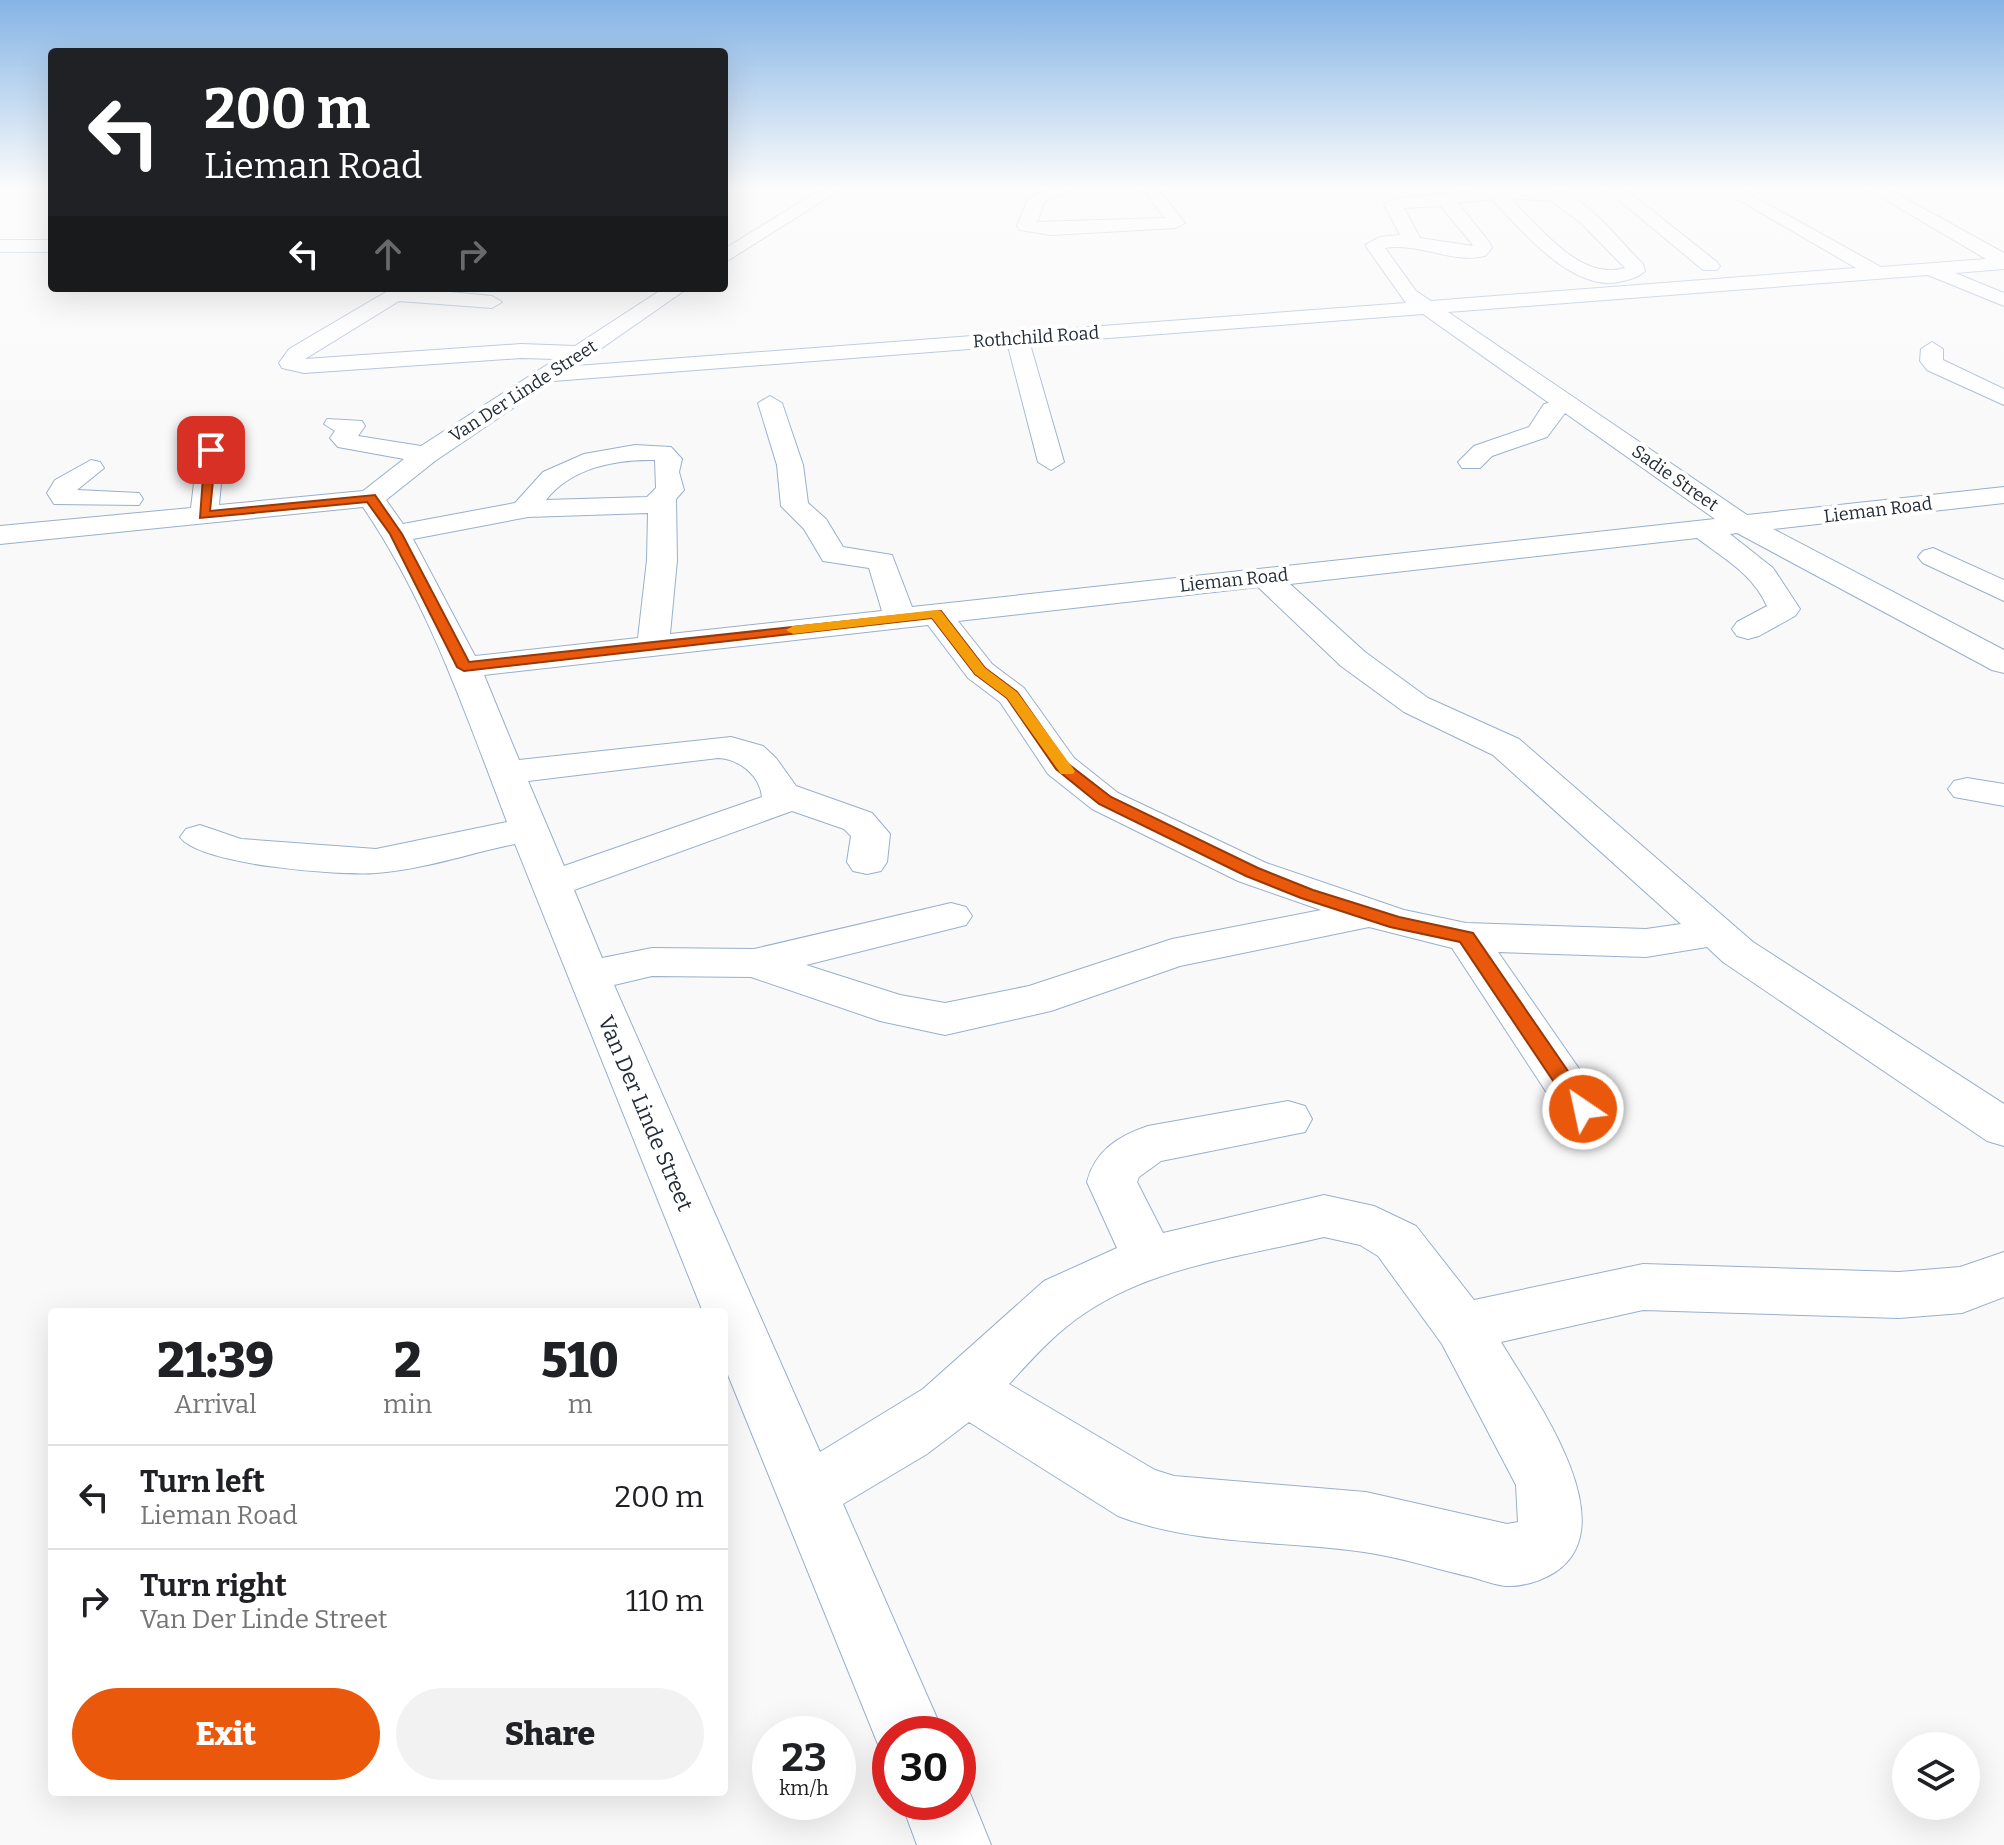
<!DOCTYPE html>
<html lang="en">
<head>
<meta charset="utf-8">
<style>
	body { margin:0; font-family:Bitter,serif; background:#f2f2f2; color:#202124; height:100vh; display:flex; flex-direction:column; font-size:30px; white-space:nowrap }
	* { box-sizing:border-box; margin:0 }
	p { font-size:26px; color:#757577 }
	.icon { flex:none; width:44px; height:44px; fill:none; stroke:currentColor; stroke-width:2; stroke-linecap:round; stroke-linejoin:round }
	.map { position:relative; flex:1; overflow:hidden }
	.details { position:absolute; left:48px; top:1308px; width:680px; height:488px; display:flex; flex-direction:column; background:#fff; border-radius:8px; box-shadow:0 8px 32px #0002 }
	.details>* { flex:none }
	.top-card { position:absolute; left:48px; top:48px; width:680px; height:244px; border-radius:8px; box-shadow:0 8px 32px #0002; background:#202124; color:#fff; overflow:hidden }
	.controls { position:absolute; left:1892px; top:1732px; display:grid; gap:16px }
	.controls a { display:grid; place-items:center; width:88px; height:88px; border-radius:50%; background:#fff; box-shadow:0 8px 32px #0002; font-size:40px }
	.speed { position:absolute; left:752px; top:1716px; display:flex; gap:16px; font-size:40px; font-weight:700; text-align:center }
	.speed>* { display:grid; place-content:center; width:104px; height:104px; border-radius:50%; background:#fff; box-shadow:0 8px 32px #0002; line-height:1 }
	.speed small { font-size:20px; font-weight:400 }
	.speed .limit { border:12px solid #d22; background:#fff; color:#111 }
	.pin { position:absolute; display:grid; place-items:center; width:68px; height:68px; color:#fff; margin:-34px; border-radius:16px; box-shadow:0 4px 12px #0006 }
	.me { position:absolute; width:88px; margin:-44px; rotate:326deg; stroke-linejoin:round; filter:drop-shadow(0 0 6px #0008) }
	.turn { display:flex; align-items:center; gap:28px; height:168px; padding:0 24px; font-size:36px }
	.turn .icon { width:104px; height:104px; stroke-width:2.5 }
	.turn b { display:block; font-size:56px; line-height:68px }
	.lanes { display:flex; align-items:center; height:76px; padding:0 24px; background:#0003; justify-content:center; gap:40px; direction:ltr }
	.lanes .off { opacity:.35 }
	.eta { display:flex; justify-content:space-evenly; align-items:center; height:136px; text-align:center }
	.eta b { font-size:48px; font-weight:800; line-height:56px }
	.primary-button { display:flex; gap:16px; margin-top:auto; padding:16px 24px }
	.primary-button a { flex:1; height:92px; border-radius:48px; background:#ea580c; color:#fff; font-size:32px; font-weight:800; line-height:92px; text-align:center }
	.primary-button a+a { background:#f2f2f2; color:#202124 }
	ul { padding:0; list-style:none }
	li { display:flex; align-items:center; gap:24px; height:104px; padding:0 24px; border-top:2px solid #e0e0e0 }
	li div { flex:1 }
	li b { display:block; font-size:30px }
	li em { font-style:normal }
	.map>svg:first-child { display:block }
</style>
</head>
<body>
<div class="map">
<svg width="2004" height="1845" viewBox="0 0 2004 1845">
	<rect width="100%" height="100%" fill="#f9f9f9"/>
	<g fill="none" stroke-linecap="round" stroke-linejoin="round">
		<g stroke="#99afcc" stroke-width="2">
			<path id="minor" d="M724 190H738L724 198Z
				M820 190H840L724 263V249Z
				M1046 190H1071L1044 202 1037 222 1165 218 1143 190H1159L1185 223 1176 228 1051 235 1020 230 1017 226 1028 199Z
				M1480 190C1504 190 1532 186 1556 191 1589 198 1619 241 1643 264L1645 271C1639 277 1631 279 1623 281 1574 295 1521 230 1492 199L1458 203 1490 243 1492 248 1485 256C1451 264 1419 242 1385 248L1416 291 1431 301 1856 268 1722 190H1742L1881 267 1986 259 1869 190H1890L2004 253V269L1955 273 2004 293V306L1928 275 1448 312 1747 515 2004 487V503L1773 529 2004 650V673L1992 670 1737 533 1730 534 1773 568 1800 609 1795 616 1759 636 1748 639 1737 636 1732 629 1737 622 1767 606C1752 573 1724 559 1697 538L1290 584 1365 652 1428 698 1519 739 1753 942 2004 1104V1146L1987 1141 1723 962 1707 947 1646 957 1498 952 1607 1109 1600 1122 1583 1127 1566 1122 1452 948 1369 927 1180 966 1051 1011 945 1035 880 1021 751 977 652 976 614 985 820 1452 923 1389 1044 1281 1117 1248 1087 1182C1095 1151 1118 1136 1148 1126L1288 1101 1305 1106 1312 1119 1305 1132 1161 1161 1139 1177 1137 1182 1163 1233 1324 1195 1374 1206 1416 1226 1474 1300 1643 1264 1899 1272 1960 1267 2004 1252V1297L1962 1313 1899 1318 1643 1310 1501 1342C1530 1391 1616 1508 1567 1562 1554 1577 1527 1587 1506 1586 1495 1585 1482 1580 1471 1577 1436 1569 1400 1557 1364 1552 1282 1540 1197 1546 1118 1516L969 1422 927 1454 843 1504 944 1734H890V1761L884 1759 724 1365V1312H703L515 844C470 853 422 870 376 873 340 876 200 865 180 837L186 829 200 825 241 839 376 849 507 822C466 715 428 602 363 507L0 544V526L191 508 198 450 211 442 224 450 219 505 363 491 404 459 338 447 330 438 335 431 324 424 327 419 362 421 365 426 358 436 421 446 556 359 521 358 304 373 282 368 279 363 289 349 386 292 407 288 492 296 502 302 492 308 399 301 305 359 521 344 575 346 664 288H688L576 366 1406 303 1365 245 1380 237 1400 235 1384 204 1393 199ZM1510 198 1552 201 1581 223 1625 268C1580 282 1538 225 1510 198ZM1441 206 1472 244 1473 246 1420 238 1404 208ZM1423 314 1549 403 1544 404 1529 427 1474 446 1458 462 1462 468H1480L1492 456 1547 437 1565 413 1715 519 912 607 892 555 843 547 826 519 808 503 803 465 782 403 770 396 758 403 777 465 781 506 804 529 823 561 869 568 882 611 670 634 677 560 676 499 684 490 679 472 682 459 671 447 635 445 584 454 543 472 515 503 403 524 386 500 435 461 553 381 1008 346 1038 462 1051 470 1064 462 1030 344ZM655 460 656 488 647 497 546 500C571 468 615 459 655 460ZM648 513 647 560 638 638 475 656 413 539 528 517ZM1258 587 1341 666 1404 712 1493 755 1681 924 1646 929 1466 923 1404 910 1266 863 1118 793 1074 758 1024 688 992 664 958 621ZM928 625 968 678 1000 702 1048 774 1092 809 1238 881 1321 910 1172 939 1029 986 945 1003 900 995 806 965 966 925 972 916 966 907 951 903 754 949 652 948 602 958 574 890 792 811 844 829 851 836 847 862 853 871 867 874 881 871 887 862 890 834 872 813 796 786 776 758 763 746 731 737 519 760 484 675ZM718 758C740 759 760 776 762 797L564 866 528 781ZM1324 1237 1360 1245 1378 1256 1442 1344 1516 1485 1518 1522 1507 1524 1366 1492 1174 1476 1155 1470 1009 1384C1032 1359 1056 1332 1085 1313 1154 1266 1245 1256 1324 1237Z
				M1607 190H1626L1717 262 1720 266 1717 270H1703Z
				M0 240H52V252H0Z
				M1932 342 1943 349V360L2004 389V405L1927 370 1920 361 1921 349Z
				M91 460 100 462 104 468 77 490 139 493 143 499 139 505 54 504 47 493 55 480Z
				M1933 548 2004 580V601L1923 563 1918 557 1923 551Z
				M1967 778 2004 784V806L1954 797 1948 789 1954 781Z
				M958 1775 963 1776 991 1845H917L901 1802H958Z"/>
		</g>
		<use href="#minor" fill="#fff" fill-rule="evenodd"/>
	</g>
	<linearGradient id="sky" x2="0" y2="1"><stop stop-color="#85b4e5"/><stop offset="0.42" stop-color="#fcfcfc"/><stop offset="1" stop-color="#fcfcfc" stop-opacity="0"/></linearGradient>
	<rect width="2004" height="448" fill="url(#sky)"/>
	<path fill="#ea580c" stroke="#983908" stroke-width="2" d="M211 447 216 450 210 511 375 495 402 534 469 662 941 611 985 668 1017 692 1067 763 1111 797 1258 868 1313 890 1399 917 1473 933 1594 1109 1583 1117 1576 1115 1460 942 1390 927 1301 898 1246 876 1099 804 1056 769 1007 698 975 674 932 618 464 671 457 667 390 534 367 502 200 518 205 450Z"/>
	<path fill="#f59e0b" d="M936 610 941 611 985 668 1017 692 1075 771 1073 774H1061L1007 698 975 674 932 618 793 634 786 630 793 626Z"/>
	<g text-anchor="middle" stroke-width="8" stroke-linejoin="round" paint-order="stroke">
		<g font-size="18" fill="#232c37" stroke="#fff">
			<text transform="translate(1036 337) rotate(-4)" y="6">Rothchild Road</text>
			<text transform="translate(523 391) rotate(-33)" y="6">Van Der Linde Street</text>
			<text transform="translate(1675 478) rotate(35)" y="6">Sadie Street</text>
			<text transform="translate(1878 510) rotate(-7)" y="6">Lieman Road</text>
			<text transform="translate(1234 580) rotate(-6)" y="6">Lieman Road</text>
		</g>
		<g font-size="22" fill="#232c37" stroke="#fff">
			<text transform="translate(646 1113) rotate(67)" y="8">Van Der Linde Street</text>
		</g>
	</g>
</svg>
<div class="controls">
<a><svg class="icon" aria-label="layers" viewBox="0 0 24 24"><path d="M12 4l9 5-9 5-9-5zM3 14l9 5 9-5"/></svg></a>
</div>
<div class="speed"><div>23<small>km/h</small></div><div class="limit">30</div></div>
<div class="pin" style="left:211px;top:450px;background:#d93025"><svg class="icon" aria-label="arrive" viewBox="0 0 24 24"><path d="M6 21V4h12l-3 4 3 4H6"/></svg></div>
<svg class="me" style="left:1583px;top:1109px" viewBox="-20 -20 40 40"><circle r="17" fill="#ea580c" stroke="#fff" stroke-width="3"/><path d="M0-11L8 9 0 5-8 9z" fill="#fff"/></svg>
<div class="top-card">
<div class="turn"><svg class="icon" aria-label="left" viewBox="0 0 24 24"><path d="M17 20v-9H6M10 6l-5 5 5 5"/></svg><div><b>200 m</b>Lieman Road</div></div>
<div class="lanes"><svg class="icon" aria-label="left" viewBox="0 0 24 24"><path d="M17 20v-9H6M10 6l-5 5 5 5"/></svg><svg class="icon off" aria-label="ahead" viewBox="0 0 24 24"><path d="M12 20V5M6 11l6-6 6 6"/></svg><svg class="icon off" aria-label="right" viewBox="0 0 24 24"><path d="M7 20v-9h11M14 6l5 5-5 5"/></svg></div>
</div>
<section class="details">
<div class="eta">
<div><b>21:39</b><p>Arrival</p></div>
<div><b>2</b><p>min</p></div>
<div><b>510</b><p>m</p></div>
</div>
<ul>
<li><svg class="icon" aria-label="left" viewBox="0 0 24 24"><path d="M17 20v-9H6M10 6l-5 5 5 5"/></svg><div><b>Turn left</b><p>Lieman Road</p></div><em>200 m</em></li>
<li><svg class="icon" aria-label="right" viewBox="0 0 24 24"><path d="M7 20v-9h11M14 6l5 5-5 5"/></svg><div><b>Turn right</b><p>Van Der Linde Street</p></div><em>110 m</em></li>
</ul>
<div class="primary-button"><a>Exit</a><a>Share</a></div>
</section>
</div>
</body>
</html>
